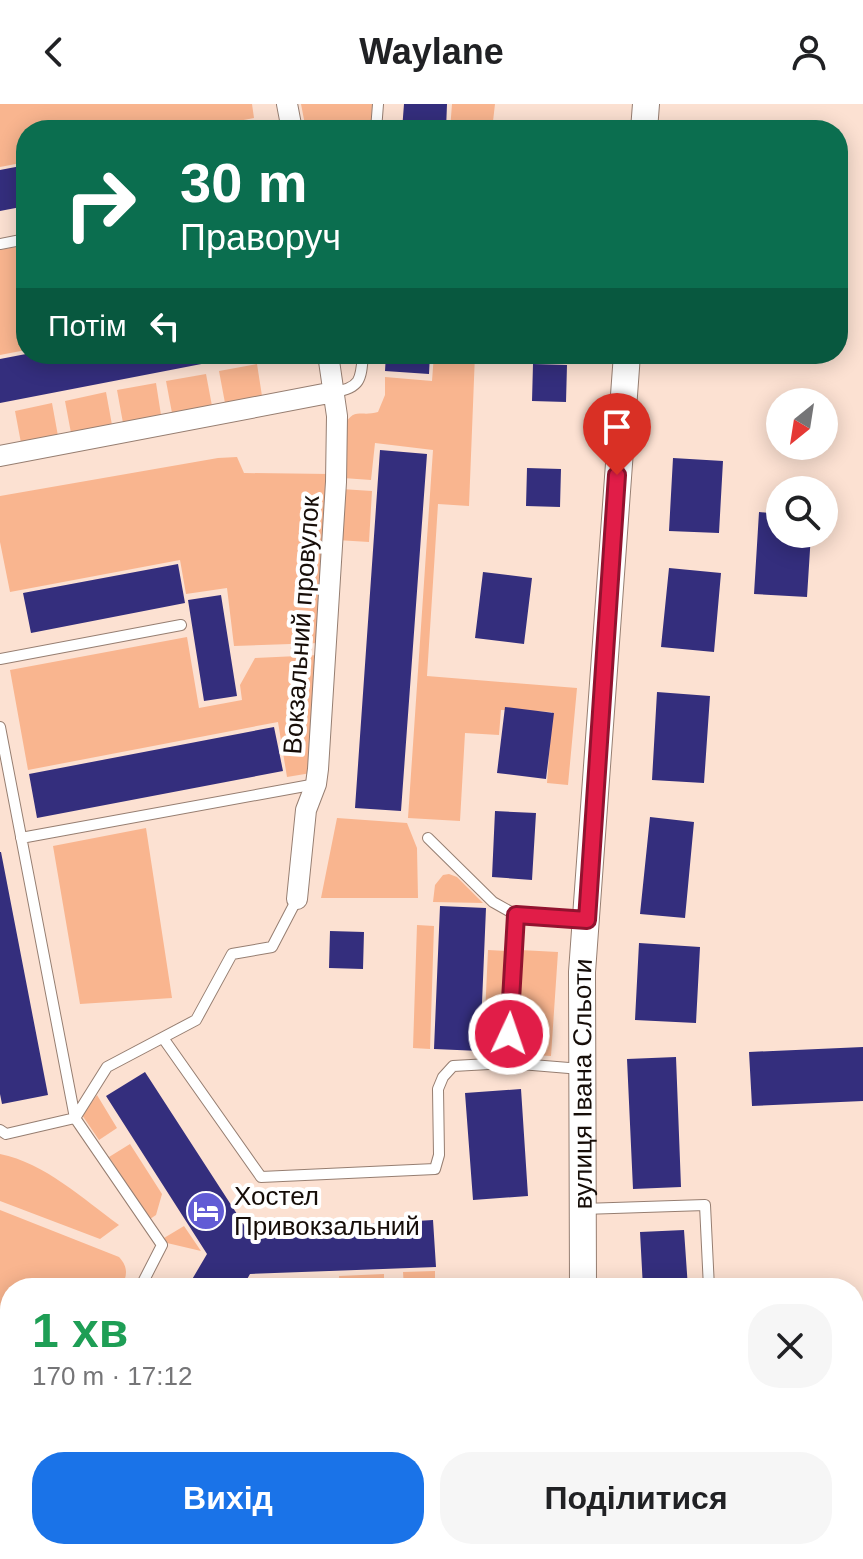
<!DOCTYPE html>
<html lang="uk">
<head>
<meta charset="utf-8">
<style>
	body { margin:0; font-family:Helvetica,sans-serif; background:#f6f6f6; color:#202124; height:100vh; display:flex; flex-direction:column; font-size:30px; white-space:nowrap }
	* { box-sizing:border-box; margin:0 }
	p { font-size:26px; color:#757577 }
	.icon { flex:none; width:44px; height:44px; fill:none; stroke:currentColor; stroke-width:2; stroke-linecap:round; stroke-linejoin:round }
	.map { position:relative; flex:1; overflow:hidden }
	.panel { position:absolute; left:0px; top:1174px; width:864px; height:282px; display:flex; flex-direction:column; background:#fff; border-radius:32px 32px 0 0; box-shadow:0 4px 20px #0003 }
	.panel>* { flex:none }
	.banner { position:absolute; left:16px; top:16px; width:832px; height:244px; border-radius:32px; box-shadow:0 4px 20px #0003; background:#0b6e4f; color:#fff; overflow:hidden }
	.needle { width:52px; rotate:210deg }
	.controls { position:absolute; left:766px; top:284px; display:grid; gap:16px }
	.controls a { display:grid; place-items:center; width:72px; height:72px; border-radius:50%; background:#fff; box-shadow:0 4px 20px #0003; font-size:40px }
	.pin { position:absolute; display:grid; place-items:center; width:68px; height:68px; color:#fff; margin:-82px -34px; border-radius:50% 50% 50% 0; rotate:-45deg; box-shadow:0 0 8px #0007 }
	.pin .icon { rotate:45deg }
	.me { position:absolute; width:88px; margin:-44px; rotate:3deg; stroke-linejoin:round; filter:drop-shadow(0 0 6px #0008) }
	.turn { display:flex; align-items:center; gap:28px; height:168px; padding:0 32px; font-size:36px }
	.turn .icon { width:104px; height:104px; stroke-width:2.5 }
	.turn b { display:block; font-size:56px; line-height:68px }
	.then { display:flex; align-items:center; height:76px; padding:0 32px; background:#0003; gap:16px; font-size:30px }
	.round { display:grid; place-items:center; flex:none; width:84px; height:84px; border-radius:32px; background:#f6f6f6 }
	.summary { display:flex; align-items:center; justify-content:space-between; height:136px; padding:0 32px }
	h1 { font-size:48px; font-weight:700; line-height:60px; color:#1e9e55 }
	.button { display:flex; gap:16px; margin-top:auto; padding:16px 32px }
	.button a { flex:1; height:92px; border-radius:32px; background:#1a73e8; color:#fff; font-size:32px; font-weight:700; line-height:92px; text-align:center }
	.button a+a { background:#f6f6f6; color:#202124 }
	header { display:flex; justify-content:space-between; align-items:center; height:104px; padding:0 32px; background:#fff; font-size:36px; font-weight:700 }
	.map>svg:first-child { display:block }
</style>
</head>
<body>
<header><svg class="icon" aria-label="back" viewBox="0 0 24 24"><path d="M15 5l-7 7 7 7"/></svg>Waylane<svg class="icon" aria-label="person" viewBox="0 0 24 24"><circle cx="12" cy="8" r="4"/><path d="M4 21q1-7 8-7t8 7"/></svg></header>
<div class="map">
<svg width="863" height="1455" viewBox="0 0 863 1455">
	<rect width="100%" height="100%" fill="#fce1d2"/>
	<path fill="#f9b58f" d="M0 0H252L254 14 192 26H26V58L0 63Z
		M301 0H372L371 26H306Z
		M452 0H495L492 26H450Z
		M26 141V246L0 251V146Z
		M434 250H475L469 402 438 400 427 572 577 584 568 681 547 679 552 608 501 606 499 631 465 629 460 717 408 714 433 346 375 339 371 376 343 374 345 322C352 303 363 313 378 308L385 291V273L432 277Z
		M257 260 262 292 225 299 219 267Z
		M206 270 212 302 172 309 166 277Z
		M156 279 161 311 123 319 117 286Z
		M106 288 112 321 71 329 65 297Z
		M52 299 58 332 21 339 15 307Z
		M237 353 244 369 330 370 320 539 234 542 227 484 186 490 180 456 10 488 0 438V392L218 354Z
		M341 385 372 387 369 438 337 436Z
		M187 533 199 604 242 596 240 581 255 554 319 551 311 669 287 673 278 618 28 666 10 566Z
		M337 714 407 719 417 744 418 794H321Z
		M146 724 172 894 80 900 53 742Z
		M449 770 457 773 483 799 433 798 435 781 443 771Z
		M417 821 434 822 430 945 413 944Z
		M488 846 507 847 504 913 485 911Z
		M520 846 558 848 551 952 515 950Z
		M97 991 117 1024 99 1036 82 1011Z
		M130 1040 162 1090 156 1111 150 1115 109 1053Z
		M0 1050C45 1059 83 1095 119 1121L100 1135 0 1097Z
		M0 1106 119 1153C129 1164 127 1172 121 1184H10V1210L0 1201Z
		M184 1122 201 1147 167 1139 164 1134Z
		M435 1167V1184H404L403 1168Z
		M384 1170V1184H340L339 1172Z"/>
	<path fill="#342e7d" d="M404 0H447L446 26H402Z
		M255 16 257 26H211V25Z
		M26 61V102L0 107V66Z
		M26 250H247L248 251 0 299V255Z
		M386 250H430L429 270 385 267Z
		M533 260 567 261 566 298 532 297Z
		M380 346 427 350 401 707 355 704Z
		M673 354 723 357 719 429 669 427Z
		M527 364 561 365 560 403 526 402Z
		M759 408 780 410V430H811L807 493 754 490Z
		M178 460 185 499 31 529 23 489Z
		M669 464 721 469 714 548 661 543Z
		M483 468 532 474 524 540 475 534Z
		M221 491 237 592 204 597 188 496Z
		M657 588 710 592 704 679 652 676Z
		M505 603 554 609 546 675 497 669Z
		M274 623 283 667 37 714 29 670Z
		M495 707 536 709 532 776 492 773Z
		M650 713 694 718 685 814 640 810Z
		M0 748H1L48 991 2 1000 0 990Z
		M440 802 486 804 480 947 434 945Z
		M330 827 364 828 363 865 329 864Z
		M639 839 700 843 696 919 635 916Z
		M863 943V997L752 1002 749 948Z
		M676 953 681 1083 633 1085 627 955Z
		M145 968 248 1127 433 1116 436 1163 250 1170 242 1184H187L207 1150 106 992Z
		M521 985 528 1092 473 1096 465 989Z
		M684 1126 688 1184H643L640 1128Z
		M863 1240V1300L854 1301V1241Z"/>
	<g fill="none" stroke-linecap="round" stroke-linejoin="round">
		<g stroke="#967e71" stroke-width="12">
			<path id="service" d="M376 26 378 0
				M0 140 26 135
				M334 288C361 284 361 275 363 250
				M0 555 181 521
				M0 623 75 1014 162 1141 140 1184
				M21 734 316 680
				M428 734 493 798 516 811 585 816
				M163 934 261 1073 435 1065 439 1051 438 985 443 973 453 962 507 959 581 965
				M507 959 516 811
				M0 1026 6 1030 75 1014 107 963 196 916 232 850 272 843 297 795
				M583 1105 705 1101 709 1184"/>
		</g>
		<g stroke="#967e71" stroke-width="22">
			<path id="minor" d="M287 0 292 26
				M0 352 334 288
				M297 795 306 706 316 680 318 665 336 378 337 312 328 250"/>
		</g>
		<g stroke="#967e71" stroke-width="28">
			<g id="tertiary">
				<path d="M644 26 646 0"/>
				<path id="s1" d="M583 1184 582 868 627 250"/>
			</g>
		</g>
		<g stroke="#967e71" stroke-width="30">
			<path id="secondary" d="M0 1281 10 1288
				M0 1371H10
				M366 1455 383 1446"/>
		</g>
		<g stroke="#967e71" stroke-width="34">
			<path id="primary" d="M854 1391H863
				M459 1446 470 1455
				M540 1446 552 1455
				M0 1455 133 1446
				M678 1455 682 1446"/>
		</g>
		<use href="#service" stroke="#fff" stroke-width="10"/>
		<use href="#minor" stroke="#fff" stroke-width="20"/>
		<use href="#tertiary" stroke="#fff" stroke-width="26"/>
		<use href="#secondary" stroke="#fff" stroke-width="28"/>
		<use href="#primary" stroke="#fff" stroke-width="32"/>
	</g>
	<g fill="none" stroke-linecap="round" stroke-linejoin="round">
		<g stroke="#92132f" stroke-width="20">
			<path id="route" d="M509 930 516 811 587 816 617 371"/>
		</g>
		<use href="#route" stroke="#e11d48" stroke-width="14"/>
	</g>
	<defs>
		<g id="hotel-disc" transform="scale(2)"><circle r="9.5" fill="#625cd5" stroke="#fff"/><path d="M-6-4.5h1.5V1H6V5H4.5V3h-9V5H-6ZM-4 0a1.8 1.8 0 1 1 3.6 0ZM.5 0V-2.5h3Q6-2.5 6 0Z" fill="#fff"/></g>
	</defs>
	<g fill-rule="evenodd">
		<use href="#hotel-disc" x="206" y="1107"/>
	</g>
	<g text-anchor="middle" stroke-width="8" stroke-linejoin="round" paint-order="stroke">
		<g font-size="26" fill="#160d08" stroke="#fff">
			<text transform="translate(301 521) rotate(-86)" y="9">Вокзальний провулок</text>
			<text dy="9" stroke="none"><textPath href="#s1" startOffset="204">вулиця Івана Сльоти</textPath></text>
		</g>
		<g font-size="26" fill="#160d08" stroke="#fff" text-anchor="start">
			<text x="234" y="1101">Хостел<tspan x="234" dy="30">Привокзальний</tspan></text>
		</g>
	</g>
</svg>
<div class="controls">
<a><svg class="needle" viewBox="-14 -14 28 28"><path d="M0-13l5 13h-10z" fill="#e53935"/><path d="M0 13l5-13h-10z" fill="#757577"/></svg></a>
<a><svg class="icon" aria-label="search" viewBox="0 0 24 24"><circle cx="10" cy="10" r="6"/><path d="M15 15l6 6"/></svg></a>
</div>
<div class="pin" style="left:617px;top:371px;background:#d93025"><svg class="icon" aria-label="arrive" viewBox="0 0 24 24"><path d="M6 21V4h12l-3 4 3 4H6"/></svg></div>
<svg class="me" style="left:509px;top:930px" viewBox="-20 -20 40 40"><circle r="17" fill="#e11d48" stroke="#fff" stroke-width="3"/><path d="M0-11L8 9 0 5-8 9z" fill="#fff"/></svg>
<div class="banner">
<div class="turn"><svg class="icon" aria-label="right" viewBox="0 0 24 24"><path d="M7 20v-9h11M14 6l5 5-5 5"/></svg><div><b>30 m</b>Праворуч</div></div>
<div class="then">Потім<svg class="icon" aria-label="left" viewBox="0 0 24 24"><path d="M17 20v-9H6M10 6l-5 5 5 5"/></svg></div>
</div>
<section class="panel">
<div class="summary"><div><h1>1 хв</h1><p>170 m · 17:12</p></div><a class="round"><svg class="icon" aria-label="close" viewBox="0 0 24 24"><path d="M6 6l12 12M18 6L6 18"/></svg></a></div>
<div class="button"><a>Вихід</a><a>Поділитися</a></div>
</section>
</div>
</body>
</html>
